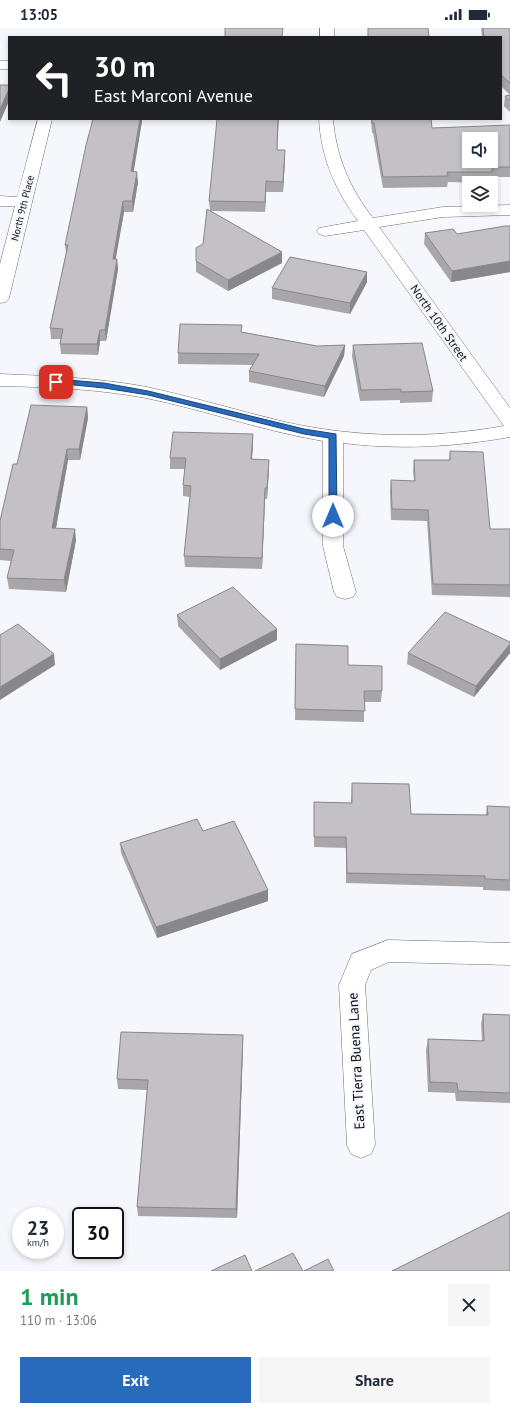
<!DOCTYPE html>
<html lang="en">
<head>
<meta charset="utf-8">
<style>
	body { margin:0; font-family:"PT Sans",sans-serif; background:#f6f6f7; color:#1f2937; height:100vh; display:flex; flex-direction:column; font-size:15px; white-space:nowrap }
	* { box-sizing:border-box; margin:0 }
	p { font-size:13px; color:#747a83 }
	.icon { flex:none; width:22px; height:22px; fill:none; stroke:currentColor; stroke-width:2; stroke-linecap:round; stroke-linejoin:round }
	.map { position:relative; height:1243px; overflow:hidden }
	.panel { display:flex; flex-direction:column; background:#fff; flex:1 }
	.panel>* { flex:none }
	.hud { position:absolute; left:8px; top:8px; width:494px; height:84px; border-radius:0px; box-shadow:0 2px 6px #0003; background:#202124; color:#fff; overflow:hidden }
	.controls { position:absolute; left:462px; top:104px; display:grid; gap:8px }
	.controls a { display:grid; place-items:center; width:36px; height:36px; border-radius:0px; background:#fff; box-shadow:0 2px 6px #0003; font-size:20px }
	.speed { position:absolute; left:12px; top:1179px; display:flex; gap:8px; font-size:20px; font-weight:700; text-align:center }
	.speed>* { display:grid; place-content:center; width:52px; height:52px; border-radius:50%; background:#fff; box-shadow:0 2px 6px #0003; line-height:1 }
	.speed small { font-size:10px; font-weight:400 }
	.speed .limit { border:2px solid #111; border-radius:6px; background:#fff; color:#111 }
	.pin { position:absolute; display:grid; place-items:center; width:34px; height:34px; color:#fff; margin:-17px; border-radius:8px; box-shadow:0 2px 6px #0006 }
	.me { position:absolute; width:44px; margin:-22px; rotate:0deg; stroke-linejoin:round; filter:drop-shadow(0 0 3px #0008) }
	.turn { display:flex; align-items:center; gap:14px; height:84px; padding:0 20px; font-size:18px }
	.turn .icon { width:52px; height:52px; stroke-width:2.5 }
	.turn b { display:block; font-size:28px; line-height:34px }
	.round { display:grid; place-items:center; flex:none; width:42px; height:42px; border-radius:0px; background:#f6f6f7 }
	.headline { display:flex; align-items:center; justify-content:space-between; height:68px; padding:0 20px }
	h1 { font-size:24px; font-weight:800; line-height:30px; color:#1e9e55 }
	.cta { display:flex; gap:8px; margin-top:auto; padding:8px 20px }
	.cta a { flex:1; height:46px; border-radius:0px; background:#286abc; color:#fff; font-size:16px; font-weight:800; line-height:46px; text-align:center }
	.cta a+a { background:#f6f6f7; color:#1f2937 }
	.status { display:flex; justify-content:space-between; align-items:center; height:28px; padding:0 20px; background:#fff; direction:ltr }
	.status svg { height:11px; fill:currentColor }
	.map>svg:first-child { display:block }
</style>
</head>
<body>
<div class="status"><b>13:05</b><svg viewBox="0 0 49 12"><path d="M0 12V9h3v3zM5 12V6h3v6zM10 12V3h3v9zM15 12V0h3v12zM26 1h20v11H26zM47 4h2v5h-2z"/></svg></div>
<div class="map">
<svg width="510" height="1243" viewBox="0 0 510 1243">
	<rect width="100%" height="100%" fill="#f6f7fc"/>
	<g fill="none" stroke-linecap="round" stroke-linejoin="round">
		<g stroke="#6f6f73" stroke-width="1">
			<path id="minor" d="M320 0H334V9H320Z
				M0 33H9V41H0Z
				M38 91H52L9 270 6 274 0 275V236L15 178H0V168L17 169Z
				M319 91H333C336 128 350 161 373 190L443 179 510 177V187L443 189 379 199 510 380V409C454 419 399 422 343 415V518L356 564 353 569 345 571 337 569 334 564 323 518V413C263 403 205 382 146 370 98 361 49 359 0 358V346C49 348 99 350 147 359 193 369 239 383 285 394 357 410 431 411 504 398L364 202 325 208 319 206 317 203 319 200 358 193C335 162 321 129 319 91Z
				M388 912 510 915V937L389 934 371 942 365 957 375 1117 371 1126 361 1130 351 1126 347 1117 339 957 352 926Z"/>
		</g>
		<use href="#minor" fill="#fff" fill-rule="evenodd"/>
	</g>
	<path fill="#a8a6a9" d="M481 0H510V67L501 58V9H482Z
		M510 67V84L504 78 505 68Z
		M279 91 277 122 285 132 283 164H266L265 184 210 183 282 235 228 263 196 244V220L203 216 210 183 209 173Z
		M371 91H431L432 100 510 97V149H492L491 155 448 154 447 159 383 160 373 105H372Z
		M142 93 133 143 138 154 133 184H124L115 231H117L118 241 106 313H100L98 327 61 326 60 316 61 311H51L50 300 66 225 65 217Z
		M510 198V244L451 254 424 216 425 205 457 206Z
		M367 254 350 286 272 271V260Z
		M242 304 317 318 345 317 344 328 324 369 249 354V343L253 337 178 336V325Z
		M353 317 433 363 432 374 400 375V372L360 373 352 328Z
		M87 379 88 390 80 432H68L56 500 76 512 66 564 9 561 7 550 11 533 0 532V493L17 436Z
		M253 417 252 431 269 432 267 471H265L262 541 185 539 184 528 190 469 183 468V457L185 441H170V430Z
		M450 423 490 501H510V569L432 567 427 493 391 492 390 463 391 452 414 453 413 443 414 432H449Z
		M177 587 277 612 220 642 178 598Z
		M510 614V625L474 669 407 636 408 625Z
		M296 616 382 663 381 674H364V694L295 692Z
		M352 755 411 786 486 787 487 778 510 779V863L483 862V859L346 855V820L314 819V774L351 775Z
		M203 803 268 873 157 910 121 825 120 815Z
		M483 986 510 987V1075L456 1073 455 1065 428 1064 426 1022 428 1011 482 1013 481 996Z
		M243 1017 237 1190 138 1188 137 1179 147 1062 118 1061 117 1051Z"/>
	<path fill="#88878a" d="M9 61V73L0 94V81Z
		M140 91H142V93L132 154 131 143Z
		M285 122V132L283 164V154Z
		M137 144 138 154 133 184 132 173Z
		M266 153V164L265 184V174Z
		M123 173 124 184 114 241 113 231Z
		M282 224V235L228 263V252Z
		M117 231 118 241 106 313 105 302Z
		M510 233V244L451 254 452 243Z
		M367 244V254L350 286V275Z
		M100 302V313L98 327 97 316Z
		M345 317 344 328 324 369 325 358Z
		M87 379 88 390 80 432 79 421Z
		M253 406V417L251 442V431Z
		M67 421 68 432 54 511 52 500Z
		M269 432V443L267 471V460Z
		M265 460V471L262 541V530Z
		M75 501 76 512 66 564 64 552Z
		M277 601V612L220 642V631Z
		M510 616V625L474 669 476 658Z
		M54 626 55 637 0 672V659Z
		M268 862V873L157 910 156 899Z
		M243 1007V1017L237 1190 236 1181Z"/>
	<path fill="#c3c1c5" stroke="#88878a" fill-rule="evenodd" d="M225 0H283L282 9H225Z
		M368 0H428L429 9H368Z
		M483 0H510V55L501 47V9H484Z
		M0 57H9V61L0 81Z
		M510 67V73L505 68Z
		M93 91H140L131 143 137 144 132 173H123L113 231H117L105 302H100L97 316H60L63 301 50 300 68 217H65L86 117Z
		M217 91H278L277 122H285L283 154 266 153 265 174 209 173Z
		M372 91H431L432 100 510 97V139H492V144H447L448 148 383 149 374 95H372ZM469 111H491V133H469Z
		M207 181 282 224 228 252 196 233V220L203 216Z
		M505 198H510V233L452 243 425 205 453 201 457 206Z
		M290 229 367 244 350 275 272 260Z
		M180 296 242 297 241 304 317 318 345 317 325 358 249 343 259 326 178 325Z
		M422 315 433 363 401 364V361L361 362 353 317Z
		M31 377 87 379 79 421H67L52 500 75 501 64 552 7 550 14 522 0 521V493L13 436H17Z
		M173 404 253 406 251 431 269 432 267 460H265L262 530 184 528 191 458 183 457 186 430H170Z
		M450 423 483 424 490 501H510V557L433 556 428 482 392 481 391 452 415 453 414 432H450Z
		M233 559 277 601 220 631 177 587Z
		M445 584 510 614V616L476 658 408 625Z
		M18 596 54 626 0 659V607Z
		M296 616 348 618V637L382 638V663H364L365 683 295 681Z
		M352 755 409 756 411 786 488 787 487 778 510 779V852L485 851V848L347 845 346 809H314V774L352 775Z
		M197 791 203 803 234 793 268 862 156 899 120 815Z
		M483 986 510 987V1065L458 1063 457 1055 430 1054 428 1011 484 1013Z
		M121 1004 243 1007 236 1181 137 1179 148 1052 117 1051Z
		M510 1184V1243H392Z
		M293 1225 303 1243H255Z
		M245 1227 252 1243H211Z
		M328 1231 334 1243H304Z"/>
	<path fill="#286abc" stroke="#1a457a" d="M56 351 104 355 148 363 304 401 336 406 337 488 333 491 329 488V410L304 406 148 367 104 360 54 355V352Z"/>
	<g text-anchor="middle" stroke-width="4" stroke-linejoin="round" paint-order="stroke">
		<g font-size="10" fill="#0e0f10" stroke="#f6f7fc">
			<text transform="translate(22 180) rotate(-76)" y="4">North 9th Place</text>
		</g>
		<g font-size="12" fill="#0e0f10" stroke="#f6f7fc">
			<text transform="translate(439 295) rotate(55)" y="4">North 10th Street</text>
		</g>
		<g font-size="14" fill="#0e0f10" stroke="#f6f7fc">
			<text transform="translate(356 1033) rotate(-93)" y="5">East Tierra Buena Lane</text>
		</g>
	</g>
</svg>
<div class="controls">
<a><svg class="icon" aria-label="sound" viewBox="0 0 24 24"><path d="M4 9h4l5-4v14l-5-4H4zM17 9q2 3 0 6"/></svg></a>
<a><svg class="icon" aria-label="layers" viewBox="0 0 24 24"><path d="M12 4l9 5-9 5-9-5zM3 14l9 5 9-5"/></svg></a>
</div>
<div class="speed"><div>23<small>km/h</small></div><div class="limit">30</div></div>
<div class="pin" style="left:56px;top:354px;background:#d93025"><svg class="icon" aria-label="arrive" viewBox="0 0 24 24"><path d="M6 21V4h12l-3 4 3 4H6"/></svg></div>
<svg class="me" style="left:333px;top:488px" viewBox="-20 -20 40 40"><circle r="19" fill="#fff"/><path d="M0-13L10 11 0 6-10 11z" fill="#286abc"/></svg>
<div class="hud">
<div class="turn"><svg class="icon" aria-label="left" viewBox="0 0 24 24"><path d="M17 20v-9H6M10 6l-5 5 5 5"/></svg><div><b>30 m</b>East Marconi Avenue</div></div>
</div>
</div>
<section class="panel">
<div class="headline"><div><h1>1 min</h1><p>110 m · 13:06</p></div><a class="round"><svg class="icon" aria-label="close" viewBox="0 0 24 24"><path d="M6 6l12 12M18 6L6 18"/></svg></a></div>
<div class="cta"><a>Exit</a><a>Share</a></div>
</section>
</body>
</html>
